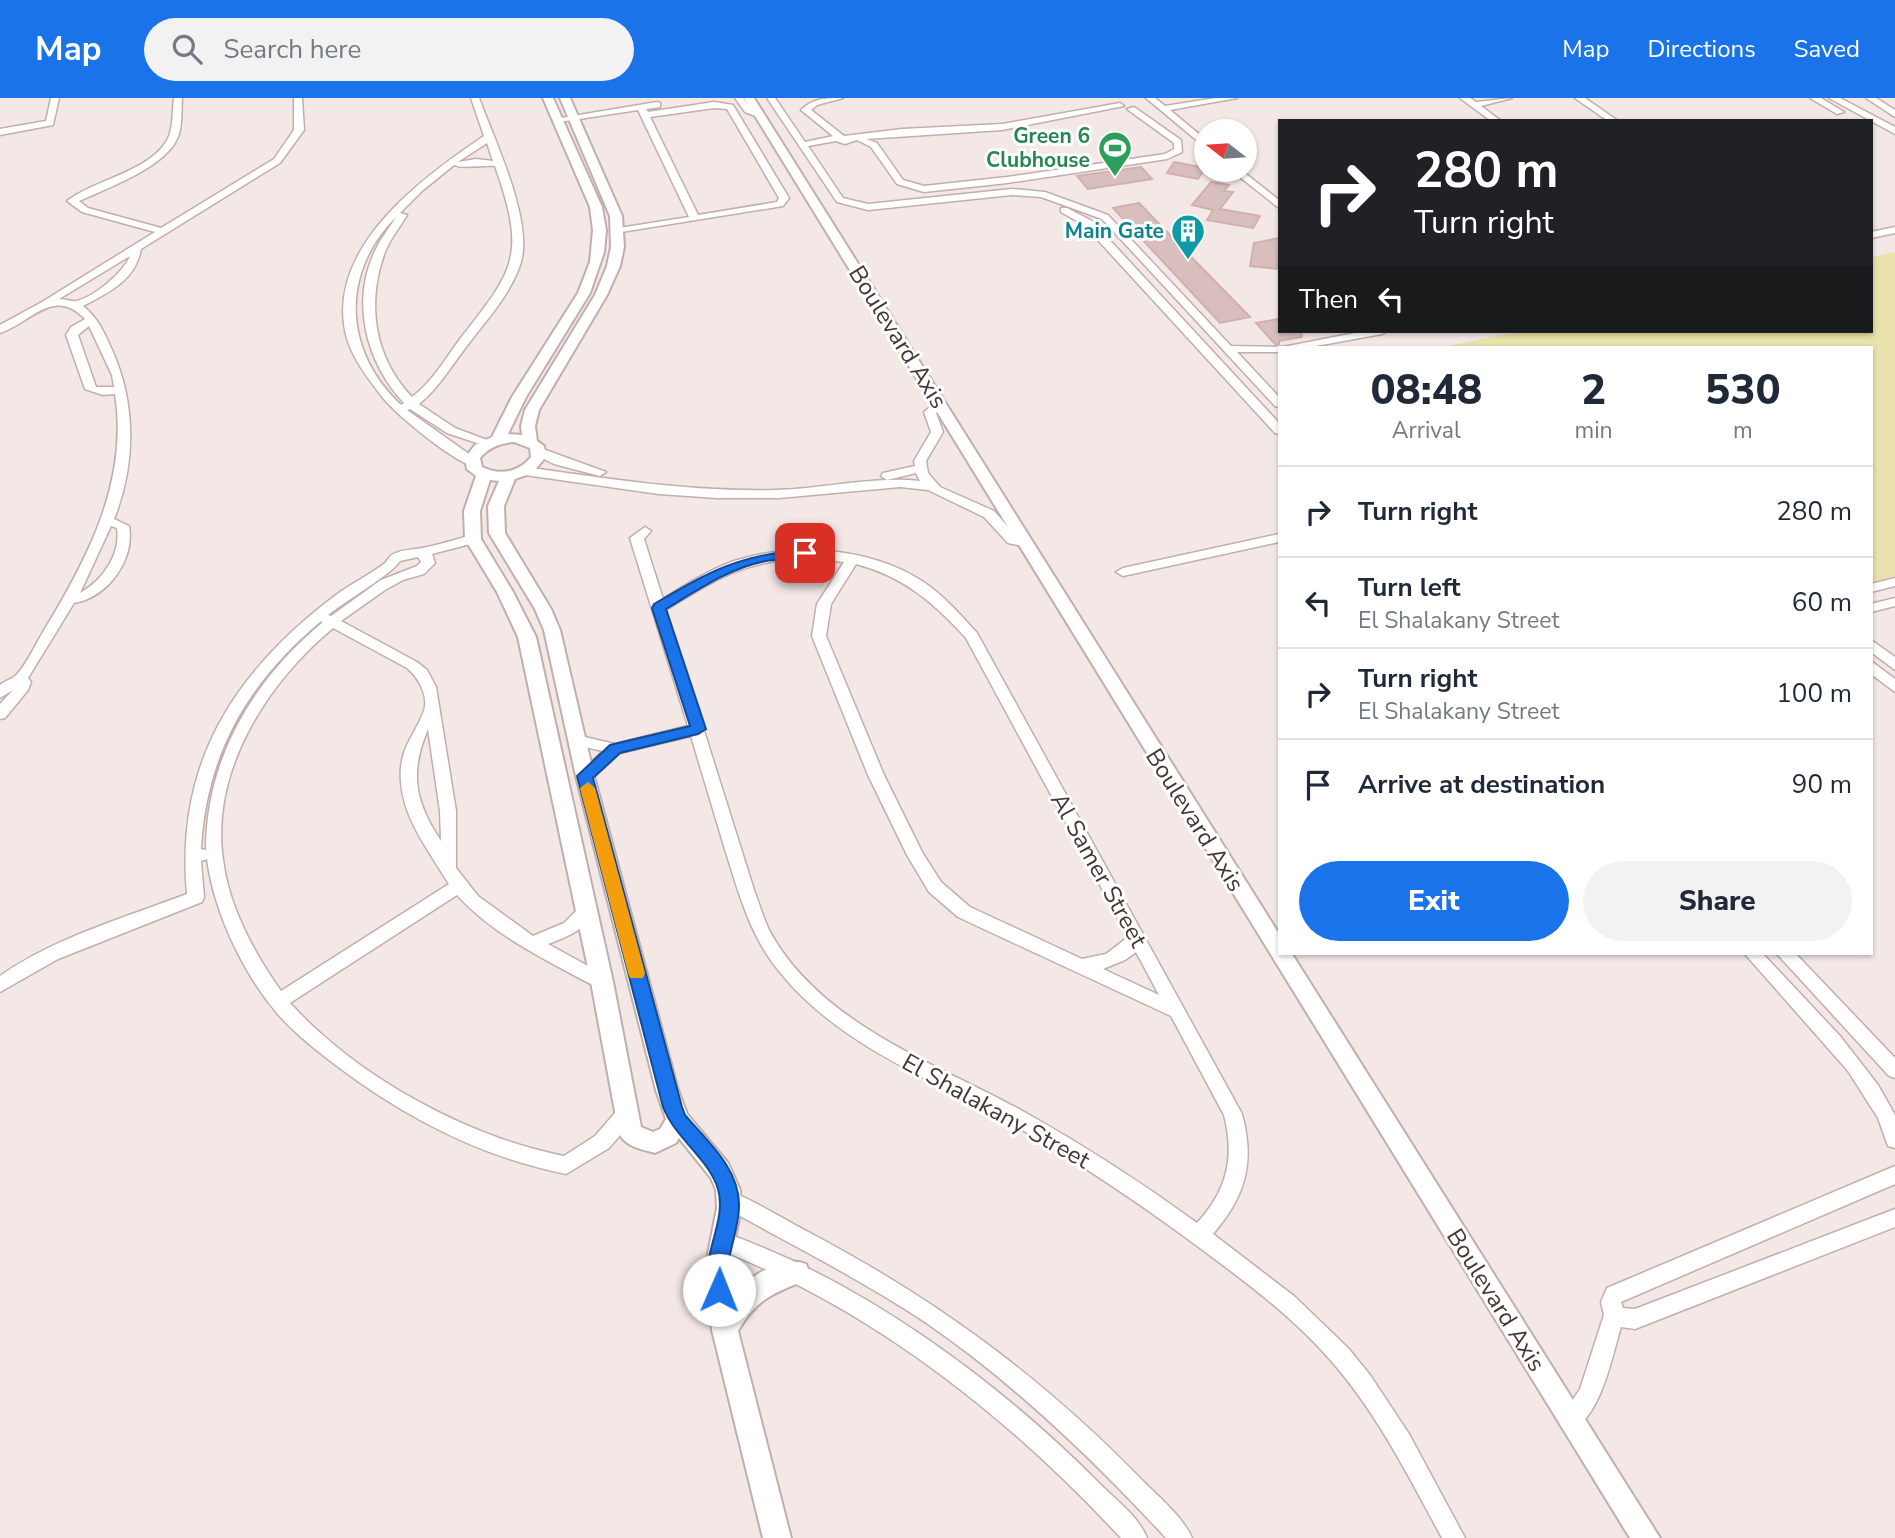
<!DOCTYPE html>
<html lang="en">
<head>
<meta charset="utf-8">
<style>
	body { margin:0; font-family:"Nunito Sans",sans-serif; background:#f2f2f3; color:#1f2937; height:100vh; display:flex; flex-direction:column; font-size:26px; white-space:nowrap }
	* { box-sizing:border-box; margin:0 }
	p { font-size:23px; color:#747a83 }
	.icon { flex:none; width:38px; height:38px; fill:none; stroke:currentColor; stroke-width:2; stroke-linecap:round; stroke-linejoin:round }
	.map { position:relative; flex:1; overflow:hidden }
	.sheet { position:absolute; left:1278px; top:248px; width:595px; height:609px; display:flex; flex-direction:column; background:#fff; border-radius:0px; box-shadow:0 2px 5px #0004 }
	.sheet>* { flex:none }
	.top-card { position:absolute; left:1278px; top:21px; width:595px; height:214px; border-radius:0px; box-shadow:0 2px 5px #0004; background:#202124; color:#fff; overflow:hidden }
	.needle { width:46px; rotate:287deg }
	.tools { position:absolute; left:1194px; top:21px; display:grid; gap:14px }
	.tools a { display:grid; place-items:center; width:63px; height:63px; border-radius:50%; background:#fff; box-shadow:0 2px 5px #0004; font-size:35px }
	.pin { position:absolute; display:grid; place-items:center; width:60px; height:60px; color:#fff; margin:-30px; border-radius:14px; box-shadow:0 4px 10px #0006 }
	.me { position:absolute; width:77px; margin:-38px; rotate:1deg; stroke-linejoin:round; filter:drop-shadow(0 0 5px #0008) }
	.turn { display:flex; align-items:center; gap:24px; height:147px; padding:0 21px; font-size:32px }
	.turn .icon { width:91px; height:91px; stroke-width:2.5 }
	.turn b { display:block; font-size:49px; line-height:60px }
	.then { display:flex; align-items:center; height:66px; padding:0 21px; background:#0003; gap:14px; font-size:26px }
	.eta { display:flex; justify-content:space-evenly; align-items:center; height:119px; text-align:center }
	.eta b { font-size:42px; font-weight:800; line-height:49px }
	.cta { display:flex; gap:14px; margin-top:auto; padding:14px 21px }
	.cta a { flex:1; height:80px; border-radius:42px; background:#1a73e8; color:#fff; font-size:28px; font-weight:800; line-height:80px; text-align:center }
	.cta a+a { background:#f2f2f3; color:#1f2937 }
	ul { padding:0; list-style:none }
	li { display:flex; align-items:center; gap:21px; height:91px; padding:0 21px; border-top:2px solid #e0e1e3 }
	li div { flex:1 }
	li b { display:block; font-size:26px }
	li em { font-style:normal }
	header { display:flex; align-items:center; gap:42px; box-sizing:border-box; height:98px; padding:0 35px; background:#1a73e8; color:#fff }
	header strong { font-size:33px }
	nav { display:flex; gap:38px; margin-inline-start:auto; font-size:24px }
	.search { width:490px; height:63px; background:#f2f2f3; display:flex; align-items:center; gap:18px; box-sizing:border-box; padding:0 24px; border-radius:38px; color:#747a83; font-size:26px }
	.map>svg:first-child { display:block }
</style>
</head>
<body>
<header>
<strong>Map</strong>
<div class="search"><svg class="icon" aria-label="search" viewBox="0 0 24 24"><circle cx="10" cy="10" r="6"/><path d="M15 15l6 6"/></svg>Search here</div>
<nav><a>Map</a><a>Directions</a><a>Saved</a></nav>
</header>
<div class="map">
<svg width="1895" height="1440" viewBox="0 0 1895 1440">
	<rect width="100%" height="100%" fill="#f3e8e6"/>
	<path fill="#e9e2ad" d="M1895 154V478L1871 484V250H1438L1521 233H1871V159Z"/>
	<path fill="#d8bfbe" stroke="#d0b0ae" stroke-width="2" d="M1174 64 1205 70 1198 81 1167 75Z
		M1141 69 1152 81 1088 91 1077 78Z
		M1211 84 1229 87 1224 93 1233 94 1220 111 1260 118 1253 130 1207 122 1213 112 1192 107Z
		M1139 105 1202 170 1250 219 1220 225 1113 110Z
		M1279 140 1278 171 1250 168 1254 145Z
		M1279 221V233H1301L1302 239 1279 243V246H1275L1256 225Z"/>
	<g fill="none" stroke-linecap="round" stroke-linejoin="round">
		<g stroke="#c2aeab" stroke-width="3">
			<path id="minor" d="M51 0H59L53 27 0 37V31L46 23Z
				M174 0H182C181 14 183 31 176 43 162 70 106 91 79 103L88 110 161 130 274 61 294 32V0H302L304 32 280 65 141 151C136 182 108 195 83 208 98 220 104 234 112 252 136 305 136 366 114 421L129 428C135 462 108 499 74 505L28 580 31 584 28 592 5 620 0 621V606L13 592 0 600V587C5 583 9 582 14 579 23 573 37 544 43 534 87 462 129 383 115 296L103 297 85 291 66 237 71 229 85 221C53 188 31 225 0 235V227L42 204 155 134 82 114 67 103C94 82 147 74 166 44 174 32 172 13 174 0ZM130 158C124 174 93 200 76 203 71 204 64 201 59 201ZM89 228 112 277 114 289H96L78 237ZM111 428 117 430C121 457 102 483 80 495Z
				M471 0H479C494 41 533 122 521 164 512 193 491 217 473 240 455 262 441 288 419 306L455 330 495 345 489 349 447 335 410 311 407 312 476 361V367L472 368C451 361 393 315 380 296 364 275 347 253 344 226 333 144 426 77 484 38ZM487 45 493 63 476 61 458 64ZM454 67C462 71 484 67 495 68 526 157 516 170 460 241 445 261 433 283 412 299 374 259 366 206 385 154 390 141 400 129 407 117L400 115 422 93ZM396 119C390 129 381 140 376 151 350 203 366 264 404 305L401 307C343 253 340 175 396 119Z
				M735 0H743L751 10 764 17 760 20 745 14Z
				M767 0H775L805 44 833 38 801 12C813 0 826 0 843 0L817 7 811 12 844 38 902 31 1002 26 1120 5 1124 8 1002 32 866 41 877 45 903 82 924 88 1007 79 1165 56 1174 51V45L1127 11 1134 9 1181 42 1182 54 1167 61 1007 85 924 94 897 86 871 49 857 42 845 46 836 43 808 48 843 100 868 106 1012 91 1045 94 1108 117 1231 248 1283 249 1365 233H1387L1382 236 1305 250H1279V254H1237L1279 299V309L1275 308 1102 121 1041 99 1012 97 868 112 837 104Z
				M1146 0H1155L1165 8 1216 0H1237L1170 12 1206 42V50Z
				M1460 0H1470L1476 4 1512 0 1481 8 1501 23H1491Z
				M1575 0H1585L1618 23H1608Z
				M1810 0H1821L1844 14 1837 16Z
				M1829 0H1840L1895 29V36Z
				M1866 0H1876L1895 12V19Z
				M657 4 660 5V9L646 11 648 14 714 4 733 7 789 100 783 108 615 135V131L619 130 689 119 638 12 559 24 555 21ZM714 10 727 11 779 100 777 104 698 117 650 19Z
				M1231 72H1241L1279 102V110Z
				M1061 110H1067L1092 123 1279 325V336L1275 335 1084 127 1061 114Z
				M1895 129V135L1871 140V134Z
				M939 302 945 306 936 315 943 334 926 363 928 375 940 389 994 413 1017 439H1030V445L1018 447 1008 445 984 419 928 392 900 389 779 400H717L659 396 525 377 519 373 525 369C609 381 691 394 776 392 824 391 872 378 920 383L916 375 887 382 881 378 883 375 915 368 914 363 931 334 924 314Z
				M540 350 606 374 600 378 554 366 536 357 534 354Z
				M645 429 651 433 644 441 663 501C685 487 709 472 734 463 793 444 869 449 922 483 943 497 960 516 977 535L1242 1016C1255 1064 1246 1098 1213 1136L1294 1198 1348 1250 1370 1277 1409 1336 1465 1440H1442C1409 1379 1378 1317 1333 1265 1298 1224 1255 1191 1212 1159 1148 1111 1082 1066 1012 1026 931 981 838 947 779 873 749 837 738 792 724 748 713 711 702 675 691 638L620 655 590 682H580L577 678 580 674 603 653 571 646 569 642 571 638 576 637 615 646 688 628 630 440ZM806 460 844 464 817 506 812 538 868 677 907 757 929 794 958 819 1171 918 1224 1017C1235 1060 1227 1092 1197 1125 1142 1085 1085 1048 1026 1015 938 966 820 927 769 832 763 819 759 805 754 792L666 512C716 480 745 463 806 460ZM856 466C903 478 934 505 966 540L1128 839 1106 856 1082 861 970 809 941 784 922 754 884 677 826 538 831 506ZM1136 854 1159 897 1103 871 1125 862Z
				M1279 436V444L1123 478 1116 474 1123 470Z
				M473 437 478 438V444L432 456 435 465 424 476 403 482 385 492 341 523 417 564 427 572 436 589 456 713V770L478 798 533 838 564 825 580 809H592L594 814C584 833 566 839 548 846L608 879 611 884 608 889 602 891 596 889C548 863 494 838 457 797L290 905C357 979 467 1039 564 1058L595 1038 621 1008 628 1006 635 1008 637 1014 635 1020 609 1050 566 1076C481 1059 406 1020 337 968 316 952 294 935 277 915 243 875 214 814 207 761L201 763 204 799 202 804 58 861 0 894V878C53 840 127 819 187 796 175 665 234 574 336 497 350 486 372 476 385 465 389 461 389 457 396 455 404 451 413 452 422 450 439 447 456 441 473 437ZM418 459 421 464 417 468 381 482 331 518 328 517C344 504 392 476 400 463ZM321 523 322 525C253 582 206 661 206 752L201 751C206 656 248 584 321 523ZM333 530 407 570C418 579 429 598 424 613 414 639 398 651 401 684 403 720 430 755 449 786L281 893C254 855 229 809 223 762 210 673 267 585 333 530ZM428 631 440 713 441 743C415 704 409 675 428 631Z
				M1895 480V488L1871 494V486Z
				M1895 500V508L1871 514V506Z
				M1871 542 1895 559V572L1871 554Z
				M1871 563 1895 581V594L1871 576Z
				M1745 856H1763L1840 938 1878 987 1895 1017V1050L1888 1048 1878 1020 1848 973Z
				M1777 856H1796L1895 960V980L1889 978Z
				M1895 1068V1086L1621 1204 1623 1210 1635 1211 1895 1111V1129L1635 1231 1621 1229C1612 1258 1601 1319 1571 1332L1563 1329 1560 1321 1580 1291 1604 1217 1601 1204 1607 1190Z
				M729 1093C758 1104 786 1123 814 1137 936 1202 1040 1278 1137 1377 1153 1394 1183 1418 1192 1440H1166C1093 1361 1014 1285 925 1224 860 1181 790 1146 722 1108L719 1102 722 1096Z
				M722 1134C859 1181 997 1282 1099 1385 1115 1401 1139 1419 1147 1440H1121C1008 1318 871 1210 715 1150L712 1143 715 1136Z"/>
		</g>
		<g stroke="#c2aeab" stroke-width="4">
			<path id="tertiary" d="M543 0H553L602 109 606 132 604 154 590 195 526 299 508 336 522 337 521 328 525 312 595 197 607 168 611 149 610 118 560 0H570L622 118 624 149 620 168 607 197 539 312 535 328 537 343 544 348 546 359 532 375 515 381 504 408 505 435 551 511 560 532 594 678 678 992 687 1016 728 1065 740 1092 741 1110 730 1166 732 1198C747 1180 782 1156 806 1166L809 1174 806 1182C774 1195 756 1201 738 1233L791 1440H763L712 1232 707 1192 706 1166 717 1110 716 1092 711 1080 679 1040 676 1045 655 1055C641 1051 626 1049 619 1035L591 884 518 539 497 494 465 441 464 413 476 378 467 371 465 360 475 347 492 339 512 299 578 195 590 164 593 132 590 109ZM514 344 530 350 531 359C519 374 500 378 482 369L480 360C489 349 500 345 514 344ZM490 382 499 383 488 408 489 435 535 511 544 532 576 678 656 992 666 1021 660 1031 653 1034 641 1029 613 884 536 539 513 494 481 441 480 413Z
				M744 0H754L1279 836V856H1292L1660 1440H1630Z"/>
		</g>
		<use href="#minor" fill="#fff" fill-rule="evenodd"/>
		<use href="#tertiary" fill="#fff" fill-rule="evenodd"/>
	</g>
	<path fill="#1a73e8" stroke="#114b97" stroke-width="2" d="M805 451 812 455 810 458C795 462 780 461 766 463 729 470 698 492 666 511L706 631 698 636 620 655 593 680 682 1009 685 1017C707 1043 740 1071 739 1108 739 1126 732 1144 729 1162 727 1174 731 1187 726 1199L719 1202 711 1199C696 1163 728 1126 718 1091 709 1061 675 1040 663 1009L577 678 610 647 690 628 652 510 654 506C712 472 737 458 805 451Z"/>
	<path fill="#f59e0b" d="M588 684 595 690 645 875 643 880H630L628 875 580 690Z"/>
	<defs>
		<g id="stadium-pin" transform="scale(1.75)"><path d="M0 17L-7.5 6A9.5 9.5 0 1 1 7.5 6Z" fill="#2e9e5b" stroke="#fff"/><path d="M0-5a6.5 5 0 1 0 0 10a6.5 5 0 1 0 0-10ZM-3.5-1.8h7v3.6h-7Z" fill="#fff"/></g>
		<g id="building-pin" transform="scale(1.75)"><path d="M0 17L-7.5 6A9.5 9.5 0 1 1 7.5 6Z" fill="#0f9aa8" stroke="#fff"/><path d="M-4-6H4V6H1V3H-1V6H-4ZM-2.5-4.3h1.7v1.8h-1.7ZM.8-4.3h1.7v1.8H.8ZM-2.5-1h1.7V.8h-1.7ZM.8-1h1.7V.8H.8Z" fill="#fff"/></g>
	</defs>
	<g fill-rule="evenodd">
		<use href="#stadium-pin" x="1115" y="50"/>
		<use href="#building-pin" x="1188" y="133"/>
	</g>
	<g text-anchor="middle" stroke-width="6" stroke-linejoin="round" paint-order="stroke">
		<g font-size="21" font-weight="bold" fill="#27864d" stroke="#fff" text-anchor="end">
			<text x="1090" y="45">Green 6<tspan x="1090" dy="24">Clubhouse</tspan></text>
		</g>
		<g font-size="21" font-weight="bold" fill="#0d838f" stroke="#fff" text-anchor="end">
			<text x="1164" y="140">Main Gate</text>
		</g>
		<g font-size="24" fill="#463635" stroke="#fff">
			<text transform="translate(898 239) rotate(58)" y="8">Boulevard Axis</text>
			<text transform="translate(1195 722) rotate(58)" y="8">Boulevard Axis</text>
			<text transform="translate(1099 772) rotate(61)" y="8">Al Samer Street</text>
			<text transform="translate(996 1013) rotate(29)" y="8">El Shalakany Street</text>
			<text transform="translate(1496 1202) rotate(58)" y="8">Boulevard Axis</text>
		</g>
	</g>
</svg>
<div class="tools">
<a><svg class="needle" viewBox="-14 -14 28 28"><path d="M0-13l5 13h-10z" fill="#e53935"/><path d="M0 13l5-13h-10z" fill="#747a83"/></svg></a>
</div>
<div class="pin" style="left:805px;top:455px;background:#d93025"><svg class="icon" aria-label="arrive" viewBox="0 0 24 24"><path d="M6 21V4h12l-3 4 3 4H6"/></svg></div>
<svg class="me" style="left:719px;top:1192px" viewBox="-20 -20 40 40"><circle r="19" fill="#fff"/><path d="M0-13L10 11 0 6-10 11z" fill="#1a73e8"/></svg>
<div class="top-card">
<div class="turn"><svg class="icon" aria-label="right" viewBox="0 0 24 24"><path d="M7 20v-9h11M14 6l5 5-5 5"/></svg><div><b>280 m</b>Turn right</div></div>
<div class="then">Then<svg class="icon" aria-label="left" viewBox="0 0 24 24"><path d="M17 20v-9H6M10 6l-5 5 5 5"/></svg></div>
</div>
<section class="sheet">
<div class="eta">
<div><b>08:48</b><p>Arrival</p></div>
<div><b>2</b><p>min</p></div>
<div><b>530</b><p>m</p></div>
</div>
<ul>
<li><svg class="icon" aria-label="right" viewBox="0 0 24 24"><path d="M7 20v-9h11M14 6l5 5-5 5"/></svg><div><b>Turn right</b></div><em>280 m</em></li>
<li><svg class="icon" aria-label="left" viewBox="0 0 24 24"><path d="M17 20v-9H6M10 6l-5 5 5 5"/></svg><div><b>Turn left</b><p>El Shalakany Street</p></div><em>60 m</em></li>
<li><svg class="icon" aria-label="right" viewBox="0 0 24 24"><path d="M7 20v-9h11M14 6l5 5-5 5"/></svg><div><b>Turn right</b><p>El Shalakany Street</p></div><em>100 m</em></li>
<li><svg class="icon" aria-label="arrive" viewBox="0 0 24 24"><path d="M6 21V4h12l-3 4 3 4H6"/></svg><div><b>Arrive at destination</b></div><em>90 m</em></li>
</ul>
<div class="cta"><a>Exit</a><a>Share</a></div>
</section>
</div>
</body>
</html>
